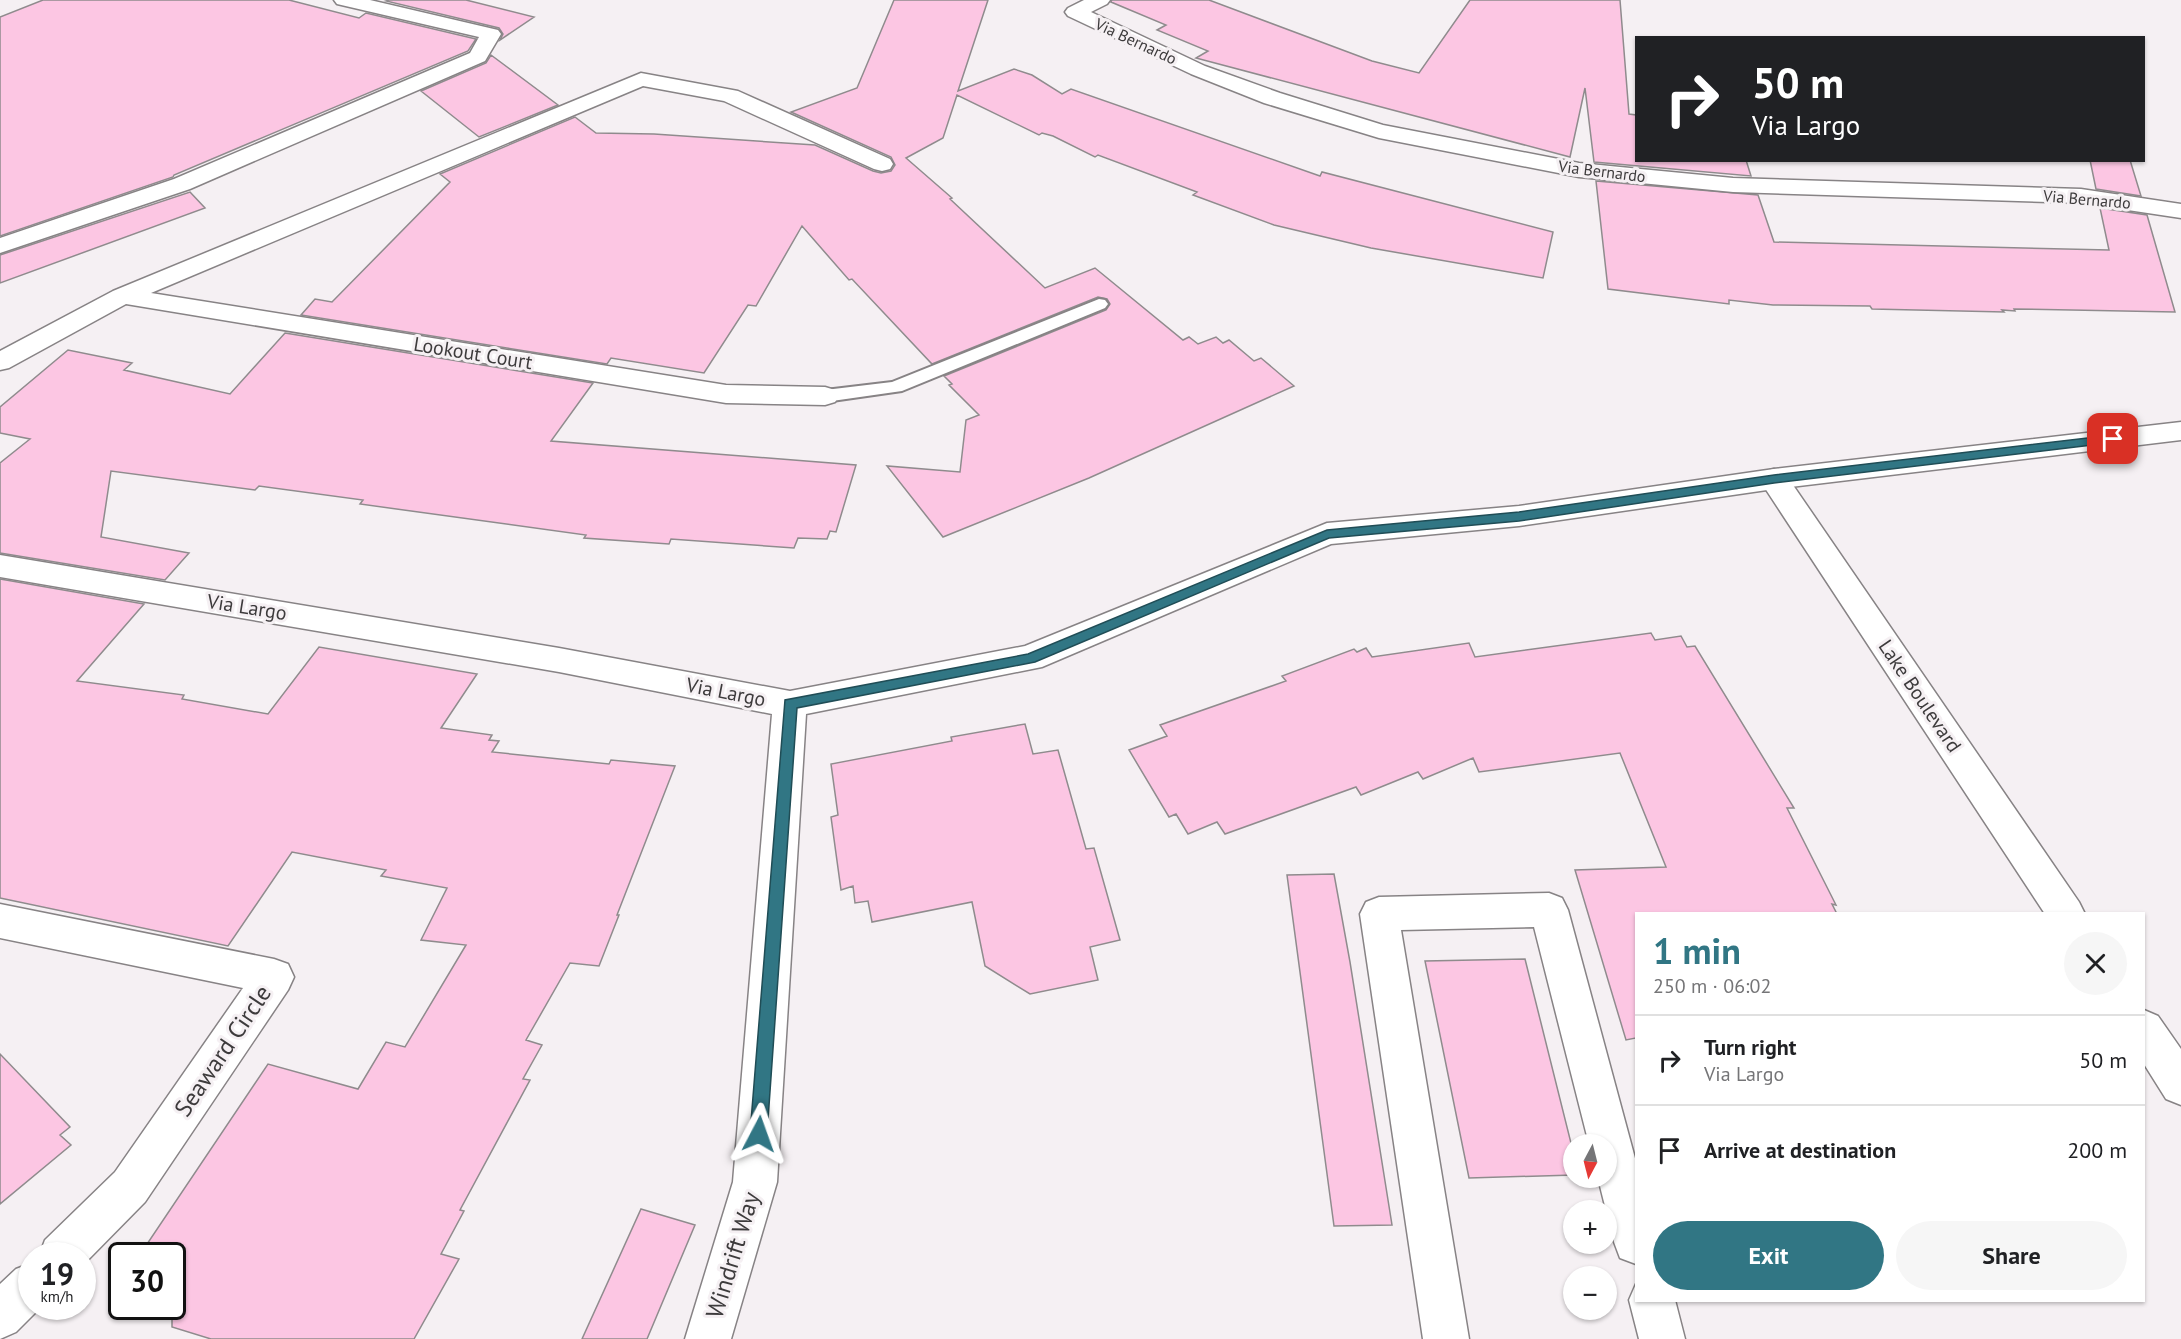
<!DOCTYPE html>
<html lang="en">
<head>
<meta charset="utf-8">
<style>
	body { margin:0; font-family:"PT Sans",sans-serif; background:#f6f6f6; color:#202124; height:100vh; display:flex; flex-direction:column; font-size:22px; white-space:nowrap }
	* { box-sizing:border-box; margin:0 }
	p { font-size:20px; color:#757577 }
	.icon { flex:none; width:33px; height:33px; fill:none; stroke:currentColor; stroke-width:2; stroke-linecap:round; stroke-linejoin:round }
	.map { position:relative; flex:1; overflow:hidden }
	.sheet { position:absolute; left:1635px; top:912px; width:510px; height:390px; display:flex; flex-direction:column; background:#fff; border-radius:0px; box-shadow:0 2px 4px #0004 }
	.sheet>* { flex:none }
	.hud { position:absolute; left:1635px; top:36px; width:510px; height:126px; border-radius:0px; box-shadow:0 2px 4px #0004; background:#202124; color:#fff; overflow:hidden }
	.needle { width:39px; rotate:187deg }
	.buttons { position:absolute; left:1563px; top:1134px; display:grid; gap:12px }
	.buttons a { display:grid; place-items:center; width:54px; height:54px; border-radius:50%; background:#fff; box-shadow:0 2px 4px #0004; font-size:30px }
	.speed { position:absolute; left:18px; top:1242px; display:flex; gap:12px; font-size:30px; font-weight:700; text-align:center }
	.speed>* { display:grid; place-content:center; width:78px; height:78px; border-radius:50%; background:#fff; box-shadow:0 2px 4px #0004; line-height:1 }
	.speed small { font-size:15px; font-weight:400 }
	.speed .limit { border:3px solid #111; border-radius:9px; background:#fff; color:#111 }
	.pin { position:absolute; display:grid; place-items:center; width:51px; height:51px; color:#fff; margin:-26px; border-radius:12px; box-shadow:0 3px 9px #0006 }
	.me { position:absolute; width:66px; margin:-33px; rotate:4deg; stroke-linejoin:round; filter:drop-shadow(0 0 4px #0008) }
	.turn { display:flex; align-items:center; gap:21px; height:126px; padding:0 18px; font-size:27px }
	.turn .icon { width:78px; height:78px; stroke-width:2.5 }
	.turn b { display:block; font-size:42px; line-height:51px }
	.round { display:grid; place-items:center; flex:none; width:63px; height:63px; border-radius:32px; background:#f6f6f6 }
	.head { display:flex; align-items:center; justify-content:space-between; height:102px; padding:0 18px }
	h1 { font-size:36px; font-weight:600; line-height:45px; color:#317684 }
	.cta { display:flex; gap:12px; margin-top:auto; padding:12px 18px }
	.cta a { flex:1; height:69px; border-radius:36px; background:#317684; color:#fff; font-size:24px; font-weight:600; line-height:69px; text-align:center }
	.cta a+a { background:#f6f6f6; color:#202124 }
	ul { padding:0; list-style:none }
	li { display:flex; align-items:center; gap:18px; height:90px; padding:0 18px; border-top:2px solid #e0e0e0 }
	li div { flex:1 }
	li b { display:block; font-size:22px }
	li em { font-style:normal }
	.map>svg:first-child { display:block }
</style>
</head>
<body>
<div class="map">
<svg width="2181" height="1339" viewBox="0 0 2181 1339">
	<rect width="100%" height="100%" fill="#f5f0f3"/>
	<path fill="#fcc6e3" stroke="#8f8b8d" stroke-width="1.5" d="M43 0H289L359 18 366 13 476 39 468 51 174 175 173 177 0 236V17Z
		M389 0H466L534 17 500 40 503 34 499 28 386 1Z
		M894 0H988L958 91 1014 69 1032 75 1062 94 1071 89 1320 176 1322 172 1553 232 1543 278 1371 248 1274 225 1193 195 1197 192 1098 155 1095 157 1053 136 1042 133 1039 135 957 95 943 138 906 158 952 198 950 199 1045 288 1095 268 1183 340 1189 337 1198 344 1216 337 1223 343 1229 340 1254 361 1261 358 1294 386 1089 478 943 537 887 466 960 472 966 420 979 415 949 385 952 384 944 376 1106 310 1110 304 1107 299 1098 297 932 364 852 279 849 280 802 226 756 306 748 305 704 373 611 358 607 364 301 315 315 299 332 302 450 182 440 174 575 117 596 133 654 134 815 145 873 171 881 173 891 171 895 165 891 157 791 112 857 88Z
		M1112 0H1209L1372 61 1419 73 1470 0H1620L1629 114 1636 115V160H1746L1751 176 1594 162 1585 88 1570 157 1196 58 1208 51 1157 30 1166 25 1111 2Z
		M491 55 558 105 479 137 421 91 486 63Z
		M2090 160H2130L2141 196 2096 189Z
		M1596 181 1758 195 1774 242 2109 250 2100 208 2147 215 2175 312 2014 309 2015 311 2002 310 2004 312 1872 309 1870 306 1773 305 1729 300V304L1608 289Z
		M190 192 205 208 0 283V255Z
		M285 333 593 383 551 441 856 465 836 532 830 531 827 539 798 538 794 548 671 539 669 544 584 538 586 535 360 504 363 500 259 486 255 490 111 471 101 537 189 553 165 580 0 553V463L30 439 0 433V407L68 350 132 363 124 370 230 394Z
		M0 579 144 604 77 681 184 695 182 699 268 714 319 647 477 674 441 728 492 735 489 740 499 741 492 752 609 764 611 760 675 766 617 915H619L599 966 570 963 526 1040 542 1045 523 1079 530 1080 460 1210 464 1211 441 1254 459 1259 414 1339H211L172 1327V1256H139L268 1064 358 1089 386 1042 405 1047 466 945 421 940 447 888 381 876 386 870 292 852 228 946 0 898Z
		M1651 633 1655 640 1681 636 1687 647 1695 646 1794 808H1787L1836 905 1832 904 1837 914H1636V1038L1626 1040 1575 870 1666 867 1620 753 1479 772 1473 758 1423 779 1418 772 1361 795 1356 787 1225 834 1217 822 1188 834 1176 814 1169 817 1129 750 1167 736 1160 725 1286 681 1282 676 1354 649 1357 652 1366 648 1372 657 1469 643 1475 657Z
		M1025 724 1033 754 1058 750 1086 849 1094 848 1120 940 1090 947 1098 980 1030 994 985 966 972 902 872 922 868 901 855 903 853 886 841 890 831 817 838 815 831 764 952 741 951 737Z
		M1334 874 1350 962 1392 1225 1334 1226 1287 875Z
		M1525 959 1574 1155V1175L1469 1178 1425 961Z
		M0 1054 70 1127 60 1135 71 1145 0 1204Z
		M641 1209 695 1225 647 1339H582Z"/>
	<g fill="none" stroke-linecap="round" stroke-linejoin="round">
		<g stroke="#878385" stroke-width="4">
			<path id="service" d="M1099 299 1105 300 1108 304 1105 308 902 391 825 402 818 400 816 396 818 392 825 390 892 382Z"/>
		</g>
		<g stroke="#878385" stroke-width="3">
			<path id="minor" d="M334 0H370L498 30 501 34 485 61 190 189 0 253V238L174 179 470 53 479 37 337 4Z
				M1084 0H1110L1107 4 1091 12 1205 66 1280 93 1383 125 1579 163 1733 178 2081 189 2181 204V218L2081 203 1733 192 1579 177 1379 138 1264 103 1191 74 1068 16 1065 12 1068 8Z
				M641 73 738 91 890 159 893 164 890 169 882 171 874 169 724 101 643 86 151 293 726 385 825 387 835 390 839 396 835 402 825 405 726 403 126 304 9 368 0 370V351L113 291Z
				M2181 422V440L1774 489 1519 526 1331 544 1042 667 806 714 777 1182 731 1339H685L733 1182 772 714 559 672 0 577V555L559 648 790 691 1025 646 1327 523 1519 506 1774 469Z
				M1549 893 1562 898 1568 910 1636 1162V1264L1620 1258 1614 1242 1598 1178H1606V1144H1589L1534 927 1401 930 1469 1339H1423L1360 914 1366 902 1379 897Z
				M0 904 274 959 288 964 294 977 288 990 145 1202 82 1266V1256H39L45 1240 115 1172 243 988 0 938Z
				M32 1263V1306H42L16 1332 0 1339V1284L16 1269Z
				M1636 1284V1300H1675L1685 1339H1639L1629 1300Z"/>
		</g>
		<g stroke="#878385" stroke-width="3">
			<path id="tertiary" d="M1774 469 1784 472 2079 902 2085 914H2045L1759 479 1764 472Z
				M2144 1010 2158 1016 2181 1049V1105L2166 1099 2144 1064Z"/>
		</g>
		<use href="#service" fill="#fff" fill-rule="evenodd"/>
		<use href="#minor" fill="#fff" fill-rule="evenodd"/>
		<use href="#tertiary" fill="#fff" fill-rule="evenodd"/>
	</g>
	<path fill="#317684" stroke="#204d56" stroke-width="1.5" d="M2113 435 2119 439 2117 442 1774 483 1519 521 1329 538 1035 662 797 708 767 1134 765 1140 759 1143 752 1140 750 1134 785 700 1028 654 1327 530 1519 512 1774 475Z"/>
	<g text-anchor="middle" stroke-width="6" stroke-linejoin="round" paint-order="stroke">
		<g font-size="16" fill="#3d3b3c" stroke="#f5f0f3">
			<text transform="translate(1136 41) rotate(25)" y="6">Via Bernardo</text>
			<text transform="translate(1602 171) rotate(7)" y="6">Via Bernardo</text>
			<text transform="translate(2087 199) rotate(5)" y="6">Via Bernardo</text>
		</g>
		<g font-size="20" fill="#3d3b3c" stroke="#f5f0f3">
			<text transform="translate(473 353) rotate(9)" y="7">Lookout Court</text>
			<text transform="translate(247 607) rotate(9)" y="7">Via Largo</text>
			<text transform="translate(726 692) rotate(11)" y="7">Via Largo</text>
			<text transform="translate(1920 696) rotate(56)" y="7">Lake Boulevard</text>
		</g>
		<g font-size="24" fill="#3d3b3c" stroke="#f5f0f3">
			<text transform="translate(223 1051) rotate(-56)" y="8">Seaward Circle</text>
			<text transform="translate(733 1255) rotate(-73)" y="8">Windrift Way</text>
		</g>
	</g>
</svg>
<div class="buttons">
<a><svg class="needle" viewBox="-14 -14 28 28"><path d="M0-13l5 13h-10z" fill="#e53935"/><path d="M0 13l5-13h-10z" fill="#757577"/></svg></a>
<a>+</a>
<a>−</a>
</div>
<div class="speed"><div>19<small>km/h</small></div><div class="limit">30</div></div>
<div class="pin" style="left:2113px;top:439px;background:#d93025"><svg class="icon" aria-label="arrive" viewBox="0 0 24 24"><path d="M6 21V4h12l-3 4 3 4H6"/></svg></div>
<svg class="me" style="left:759px;top:1134px" viewBox="-20 -20 40 40"><path d="M0-17L14 15 0 8-14 15z" fill="#317684" stroke="#fff" stroke-width="4"/></svg>
<div class="hud">
<div class="turn"><svg class="icon" aria-label="right" viewBox="0 0 24 24"><path d="M7 20v-9h11M14 6l5 5-5 5"/></svg><div><b>50 m</b>Via Largo</div></div>
</div>
<section class="sheet">
<div class="head"><div><h1>1 min</h1><p>250 m · 06:02</p></div><a class="round"><svg class="icon" aria-label="close" viewBox="0 0 24 24"><path d="M6 6l12 12M18 6L6 18"/></svg></a></div>
<ul>
<li><svg class="icon" aria-label="right" viewBox="0 0 24 24"><path d="M7 20v-9h11M14 6l5 5-5 5"/></svg><div><b>Turn right</b><p>Via Largo</p></div><em>50 m</em></li>
<li><svg class="icon" aria-label="arrive" viewBox="0 0 24 24"><path d="M6 21V4h12l-3 4 3 4H6"/></svg><div><b>Arrive at destination</b></div><em>200 m</em></li>
</ul>
<div class="cta"><a>Exit</a><a>Share</a></div>
</section>
</div>
</body>
</html>
